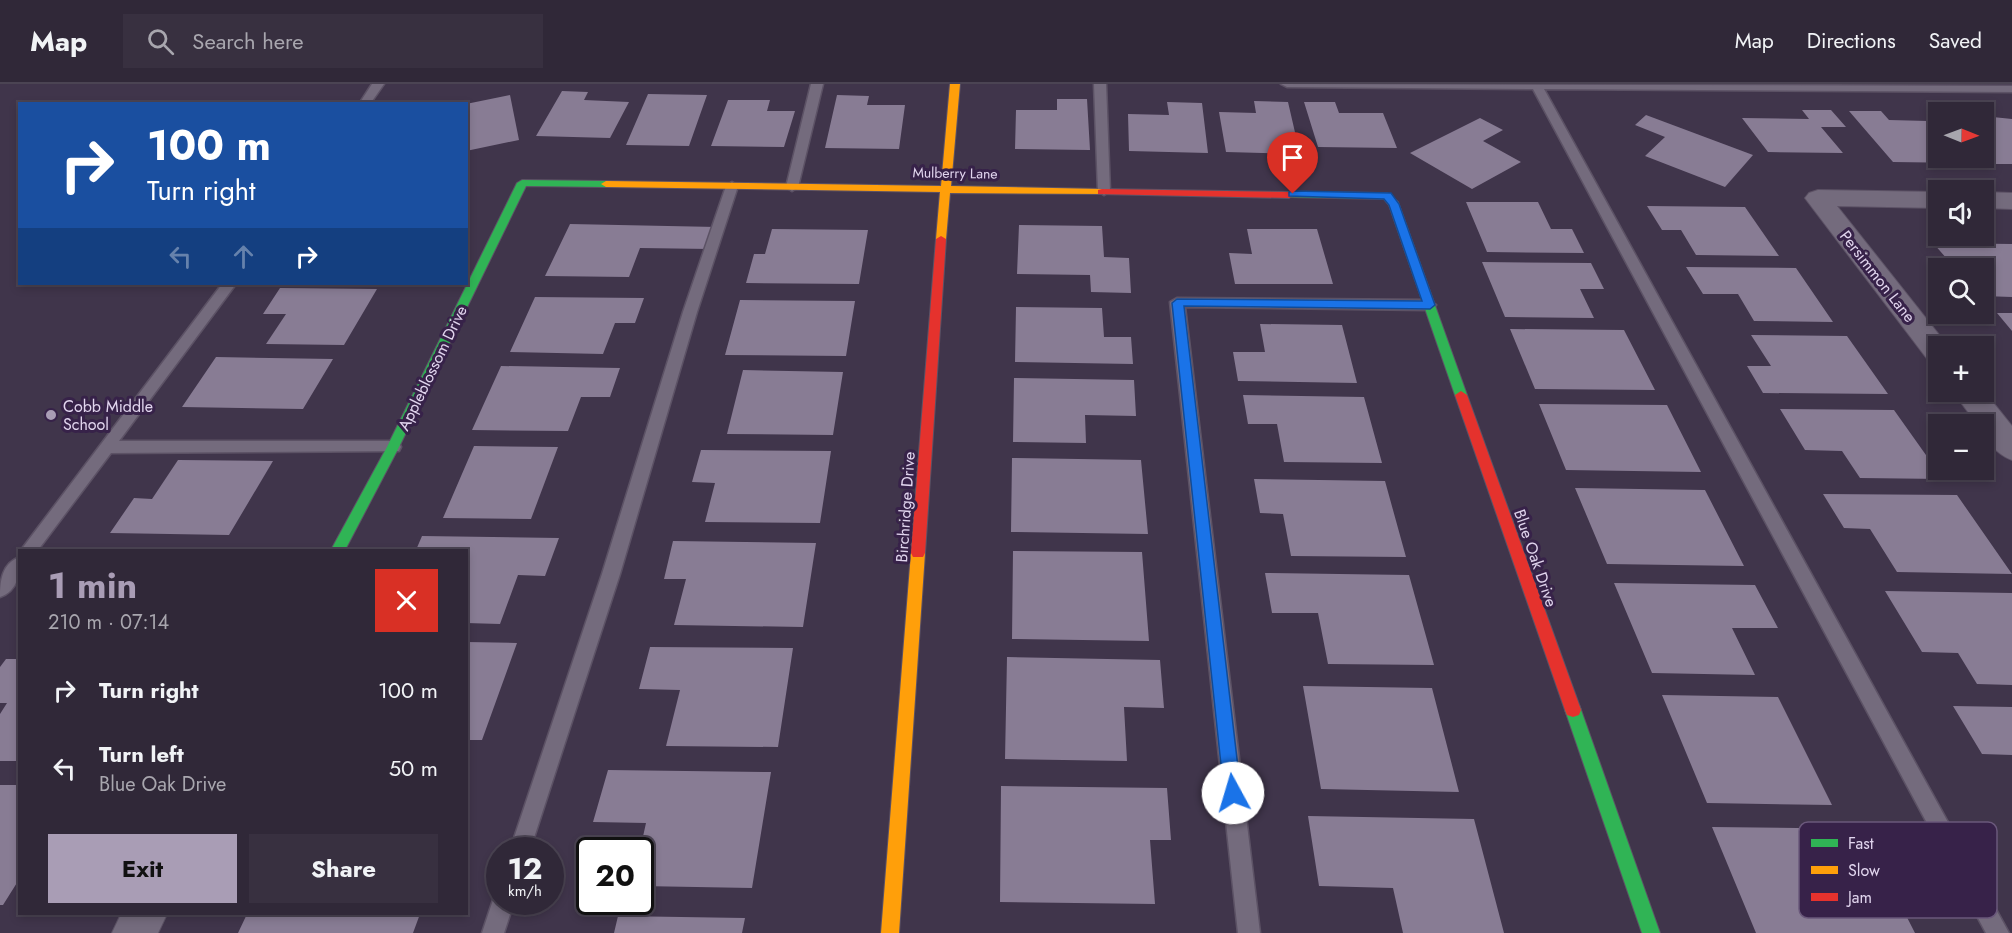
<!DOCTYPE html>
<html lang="en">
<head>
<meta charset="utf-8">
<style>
	body { margin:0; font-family:Jost,sans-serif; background:#383040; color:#f1f3f6; height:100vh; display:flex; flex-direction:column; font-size:22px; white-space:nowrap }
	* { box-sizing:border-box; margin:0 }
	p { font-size:20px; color:#a8a6ae }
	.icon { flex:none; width:33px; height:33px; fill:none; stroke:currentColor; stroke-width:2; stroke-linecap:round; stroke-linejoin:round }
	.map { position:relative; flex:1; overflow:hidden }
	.details { position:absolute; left:18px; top:465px; width:450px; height:366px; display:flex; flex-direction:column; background:#302838; border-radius:0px; box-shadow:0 3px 9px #0003,0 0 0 2px #4b4453 }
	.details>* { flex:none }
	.guide { position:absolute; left:18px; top:18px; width:450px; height:183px; border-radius:0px; box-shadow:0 3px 9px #0003,0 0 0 2px #4b4453; background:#1a4fa0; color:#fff; overflow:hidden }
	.needle { width:39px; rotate:91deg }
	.buttons { position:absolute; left:1928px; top:18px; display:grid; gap:12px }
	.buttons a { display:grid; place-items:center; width:66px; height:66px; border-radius:0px; background:#302838; box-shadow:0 3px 9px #0003,0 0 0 2px #4b4453; font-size:30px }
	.speed { position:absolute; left:486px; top:753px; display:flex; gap:12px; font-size:30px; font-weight:700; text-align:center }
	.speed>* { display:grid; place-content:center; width:78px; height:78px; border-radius:50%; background:#302838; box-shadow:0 3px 9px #0003,0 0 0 2px #4b4453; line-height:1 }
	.speed small { font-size:15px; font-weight:400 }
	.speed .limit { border:3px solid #111; border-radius:9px; background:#fff; color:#111 }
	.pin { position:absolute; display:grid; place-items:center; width:51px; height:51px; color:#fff; margin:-62px -26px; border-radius:50% 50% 50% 0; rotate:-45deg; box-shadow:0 0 6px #0007 }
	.pin .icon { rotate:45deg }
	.me { position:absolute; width:66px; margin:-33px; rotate:354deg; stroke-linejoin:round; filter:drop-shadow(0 0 4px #0008) }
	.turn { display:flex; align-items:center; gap:21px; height:126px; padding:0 30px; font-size:27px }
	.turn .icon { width:78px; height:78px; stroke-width:2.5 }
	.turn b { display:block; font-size:42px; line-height:51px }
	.lanes { display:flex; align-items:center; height:57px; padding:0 30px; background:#0003; justify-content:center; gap:30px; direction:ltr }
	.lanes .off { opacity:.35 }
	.round { display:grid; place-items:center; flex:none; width:63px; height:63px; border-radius:0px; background:#383040 }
	.head { display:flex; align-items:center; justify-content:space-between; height:102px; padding:0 30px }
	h1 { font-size:36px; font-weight:700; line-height:45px; color:#a99db5 }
	.action { display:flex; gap:12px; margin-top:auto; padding:12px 30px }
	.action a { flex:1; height:69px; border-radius:0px; background:#a99db5; color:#111; font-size:24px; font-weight:700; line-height:69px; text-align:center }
	.action a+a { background:#383040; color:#f1f3f6 }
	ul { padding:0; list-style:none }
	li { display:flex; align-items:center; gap:18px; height:78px; padding:0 30px }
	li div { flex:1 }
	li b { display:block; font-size:22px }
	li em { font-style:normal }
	header { display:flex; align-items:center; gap:36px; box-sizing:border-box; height:84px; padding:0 30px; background:#302838; border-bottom:2px solid #4b4453 }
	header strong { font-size:28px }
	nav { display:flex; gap:33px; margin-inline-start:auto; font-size:21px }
	.search { width:420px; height:54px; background:#383040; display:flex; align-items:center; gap:15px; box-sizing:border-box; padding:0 21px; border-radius:0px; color:#a8a6ae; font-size:22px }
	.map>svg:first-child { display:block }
</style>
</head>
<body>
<header>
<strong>Map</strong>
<div class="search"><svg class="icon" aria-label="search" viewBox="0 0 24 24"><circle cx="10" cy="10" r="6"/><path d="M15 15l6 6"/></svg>Search here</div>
<nav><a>Map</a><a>Directions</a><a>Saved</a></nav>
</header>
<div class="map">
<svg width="2012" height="849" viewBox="0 0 2012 849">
	<rect width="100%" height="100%" fill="#40354b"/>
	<path fill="#887c94" d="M562 7 588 8 584 16 629 18 610 54 536 52Z
		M648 10 707 11 689 62 626 61Z
		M510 11 519 56 466 67V20Z
		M837 11 869 12 867 21H905L899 65 825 64Z
		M1057 15H1087L1090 66 1015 65 1016 26H1057Z
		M728 16H770L767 27H795L784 63 711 62Z
		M1254 17 1288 18 1300 70 1226 68 1219 28 1256 29Z
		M1167 18 1202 19 1208 69 1129 67 1128 30 1169 31Z
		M1304 18H1335L1339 29H1383L1397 64 1318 63Z
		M1931 25H1967L1970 28H1938V32Z
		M1802 26H1831L1846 43H1821L1843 69 1768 68 1742 34 1809 35Z
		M1849 27H1881L1889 36 1928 37 1938 48V74H1962L1967 79 1893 78Z
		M1646 31 1753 71 1725 103 1645 72 1665 53 1635 41Z
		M1983 32 2012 35V80H1984L1978 74H1983Z
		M1480 34 1503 46 1483 57 1521 78 1472 105 1410 69Z
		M1466 118H1538L1551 145H1572L1584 169 1487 168Z
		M1647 122 1745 123 1779 172 1696 171 1681 146H1662Z
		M570 140 717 143 710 165 640 164 629 193 545 192Z
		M1019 141 1102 142 1104 173 1129 174 1131 209 1091 208 1090 191 1017 190Z
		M772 145 868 146 859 200 746 199 754 170H765Z
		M1247 145H1317L1333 200H1235L1229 169 1252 170Z
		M1933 159 2012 160V213L1983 212V184H1955Z
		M1482 178 1591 179 1604 205H1580L1594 234 1505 233Z
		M1686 183 1796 184 1833 238 1754 237 1738 210H1703Z
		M280 204 377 205 344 261 266 260 286 230H263Z
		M535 213 644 214 635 239H615L603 270 510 268Z
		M740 216 855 217 846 272 725 271Z
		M1016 223 1102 224 1104 253H1131L1133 280 1015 278Z
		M1997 229H2012V247Z
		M1260 240 1342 241 1357 299 1238 297 1233 268H1265Z
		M1510 245 1624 246 1655 306 1535 305Z
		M1751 251 1847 252 1888 310 1763 309 1747 282H1771Z
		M216 273 333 275 303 325 182 323Z
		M501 282 620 284 610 313H581L568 347 472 346Z
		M743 286 843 288 833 351 727 350Z
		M1014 294 1134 296 1136 332 1085 331 1086 359 1013 358Z
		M1243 311 1364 313 1382 379 1284 378 1277 340H1248Z
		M1539 320 1667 321 1701 388 1566 386Z
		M1780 325 1894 326 1943 395 1860 394 1842 367 1805 366Z
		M474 362 558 363 531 435 443 434Z
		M701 366 831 367 820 439 705 438 715 399 692 398Z
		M1012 374 1141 376 1148 450 1011 448Z
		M178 376 273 377 229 451 110 449 134 414 152 415Z
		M1254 395 1385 397 1406 473 1291 472 1283 430 1260 429Z
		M1575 404 1705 406 1744 482 1607 480Z
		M1823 410 1957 411 2012 490 1897 488 1870 445 1844 444Z
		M422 452 559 454 545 492 518 491 500 540 466 539V466H416Z
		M673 457 816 459 803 543 674 541 686 495H664Z
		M1013 467 1142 468 1149 557 1012 555Z
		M1265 489 1409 491 1434 581 1328 580 1318 529H1272Z
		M1614 499 1755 501 1778 544H1732L1755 591 1652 589Z
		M1885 507 2012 509V601L1977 600 1958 569 1922 568Z
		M466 558 517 559 482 656H466Z
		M650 563 793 564 778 663 666 662 680 606 639 605Z
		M1007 573 1160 576 1164 624 1124 623 1127 677 1005 675Z
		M6 575H20V677H0V630L7 619H0V583Z
		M1303 602 1432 604 1459 708 1321 705Z
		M1662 611 1778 613 1832 721 1707 719Z
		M1953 622 2012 623V671L1982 670Z
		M608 686 771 688 752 804 640 802V766L646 739 593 738Z
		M0 701H20V794L3 821H0Z
		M1001 702 1167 704 1171 756H1150L1155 820 1000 818Z
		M1308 732 1474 735 1504 849H1403L1393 804 1319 802Z
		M1712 743 1876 745 1906 802H1891L1915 849H1756Z
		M247 830H420L413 849H238Z
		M618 832 745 834 742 849H614Z"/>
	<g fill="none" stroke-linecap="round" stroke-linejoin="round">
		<g stroke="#5c5265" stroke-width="3">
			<path id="lane" d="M372 0H384L370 20H359Z
				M811 0H823L798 103 792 107 786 103Z
				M1094 0H1106L1110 107 1104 111 1098 107Z
				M1281 0 2012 2V8L1544 5 2009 849H1986L1533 5 1287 3Z
				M732 98 738 102 697 228 620 490 530 766H510L602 490 683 228 726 102Z
				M222 200H236L119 357H393L399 359 401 363 399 367 111 369 38 466H21Z
				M1177 214 1429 216 1436 221 1429 226 1185 223 1260 849H1238L1170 218Z
				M20 473C20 489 18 507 0 513 0 497 2 479 20 473Z
				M500 809V818H514L504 849H482L495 810Z"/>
		</g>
		<g stroke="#5c5265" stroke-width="2">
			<path id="street" d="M1818 106 1938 108V124L1837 122 1948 262H1938V279L1928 276 1805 114 1809 109Z
				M1983 108 2012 109V125L1983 124Z
				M1983 306 2012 342V376C1998 371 1983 356 1983 340H1977L1953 308Z
				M121 830H167L158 849H112Z"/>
		</g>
		<g stroke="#5c5265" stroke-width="2">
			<path id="fast" d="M522 96 606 97 611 100 606 103 526 102 399 363 345 466H331L387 363 517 99Z
				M1289 108 1387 109 1398 118 1467 311 1465 314H1457L1455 311 1389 121 1384 115 1285 113 1284 111Z
				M1573 619 1579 621 1581 626 1660 849H1642L1565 626 1567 621Z"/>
		</g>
		<g stroke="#5c5265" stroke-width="2">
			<path id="slow" d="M950 0H960L951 102 1102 105 1106 106V110L950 109 946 155 941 158 936 155 940 108 606 103 601 100 606 97 941 102Z
				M918 463 923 465 925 469 899 849H881L911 469 913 465Z"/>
		</g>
		<g stroke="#5c5265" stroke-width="2">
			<path id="jam" d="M1102 105 1289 108 1294 111 1289 114 1098 110V106Z
				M941 152 946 155 925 469 923 473H913L911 469 936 155Z
				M1461 307 1467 311 1581 626 1579 631 1573 633 1567 631 1565 626 1455 311Z"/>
		</g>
		<use href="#lane" fill="#746b7d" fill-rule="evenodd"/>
		<use href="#street" fill="#746b7d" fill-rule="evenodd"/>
		<use href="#fast" fill="#30b455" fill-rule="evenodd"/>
		<use href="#slow" fill="#ff9f0a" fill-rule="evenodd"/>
		<use href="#jam" fill="#e5322d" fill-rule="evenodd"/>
	</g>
	<path fill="#1a73e8" stroke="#114b97" stroke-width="1.5" d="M1293 107 1391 109 1399 120 1435 221 1430 225 1184 222 1241 709 1239 714 1233 717 1227 714 1224 709 1172 219 1177 215 1422 217 1389 121 1384 115 1289 112V108Z"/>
	<circle fill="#a99db5" stroke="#372249" stroke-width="2" cx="51" cy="331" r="6"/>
	<g text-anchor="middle" stroke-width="6" stroke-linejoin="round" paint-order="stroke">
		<g font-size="14" fill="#e1d5ee" stroke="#372249">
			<text transform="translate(955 89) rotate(1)" y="5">Mulberry Lane</text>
		</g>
		<g font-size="16" fill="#e1d5ee" stroke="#372249">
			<text transform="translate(1878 192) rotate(52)" y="6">Persimmon Lane</text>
			<text transform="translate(432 284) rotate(-64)" y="6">Appleblossom Drive</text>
			<text transform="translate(905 423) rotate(-86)" y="6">Birchridge Drive</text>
			<text transform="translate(1536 474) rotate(71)" y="6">Blue Oak Drive</text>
		</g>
		<g font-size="16" fill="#e1d5ee" stroke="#372249" text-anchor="start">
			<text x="63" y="328">Cobb Middle<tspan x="63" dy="18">School</tspan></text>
		</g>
	</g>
	<rect x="1799" y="738" width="198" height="96" rx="9" fill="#372249" stroke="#6a587b" stroke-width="1.5"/>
	<rect x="1811" y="755" width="27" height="8" fill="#30b455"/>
	<rect x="1811" y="782" width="27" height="8" fill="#ff9f0a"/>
	<rect x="1811" y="809" width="27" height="8" fill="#e5322d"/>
	<g font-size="16" fill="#e1d5ee">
		<text x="1848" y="765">Fast</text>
		<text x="1848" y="792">Slow</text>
		<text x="1848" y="819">Jam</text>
	</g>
</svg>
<div class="buttons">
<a><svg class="needle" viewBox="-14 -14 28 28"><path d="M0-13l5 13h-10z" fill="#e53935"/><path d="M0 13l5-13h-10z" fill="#a8a6ae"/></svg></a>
<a><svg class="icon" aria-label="sound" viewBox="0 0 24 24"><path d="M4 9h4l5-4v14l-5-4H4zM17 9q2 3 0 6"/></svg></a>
<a><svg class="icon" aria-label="search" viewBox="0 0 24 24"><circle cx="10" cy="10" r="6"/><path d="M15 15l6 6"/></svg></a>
<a>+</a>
<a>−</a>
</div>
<div class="speed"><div>12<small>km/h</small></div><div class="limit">20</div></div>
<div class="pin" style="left:1293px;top:110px;background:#d93025"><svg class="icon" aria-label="arrive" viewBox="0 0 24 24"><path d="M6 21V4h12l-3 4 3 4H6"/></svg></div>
<svg class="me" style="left:1233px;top:709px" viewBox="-20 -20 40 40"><circle r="19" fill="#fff"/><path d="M0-13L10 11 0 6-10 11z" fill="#1a73e8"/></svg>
<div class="guide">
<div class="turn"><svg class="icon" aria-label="right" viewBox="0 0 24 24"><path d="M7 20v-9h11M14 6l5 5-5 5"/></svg><div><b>100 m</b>Turn right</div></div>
<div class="lanes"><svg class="icon off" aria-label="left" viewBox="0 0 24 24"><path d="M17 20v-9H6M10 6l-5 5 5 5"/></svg><svg class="icon off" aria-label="ahead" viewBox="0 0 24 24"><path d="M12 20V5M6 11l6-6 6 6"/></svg><svg class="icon" aria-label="right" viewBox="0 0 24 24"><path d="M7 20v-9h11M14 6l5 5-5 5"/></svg></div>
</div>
<section class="details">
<div class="head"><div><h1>1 min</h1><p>210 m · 07:14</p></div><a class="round" style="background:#d93025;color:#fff"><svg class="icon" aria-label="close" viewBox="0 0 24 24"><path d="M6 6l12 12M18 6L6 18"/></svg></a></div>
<ul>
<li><svg class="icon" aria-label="right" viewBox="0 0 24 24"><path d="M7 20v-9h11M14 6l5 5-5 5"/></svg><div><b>Turn right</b></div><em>100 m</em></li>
<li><svg class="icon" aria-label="left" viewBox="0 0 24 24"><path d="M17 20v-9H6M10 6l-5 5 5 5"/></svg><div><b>Turn left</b><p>Blue Oak Drive</p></div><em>50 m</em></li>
</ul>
<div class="action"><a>Exit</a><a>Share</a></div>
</section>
</div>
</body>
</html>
